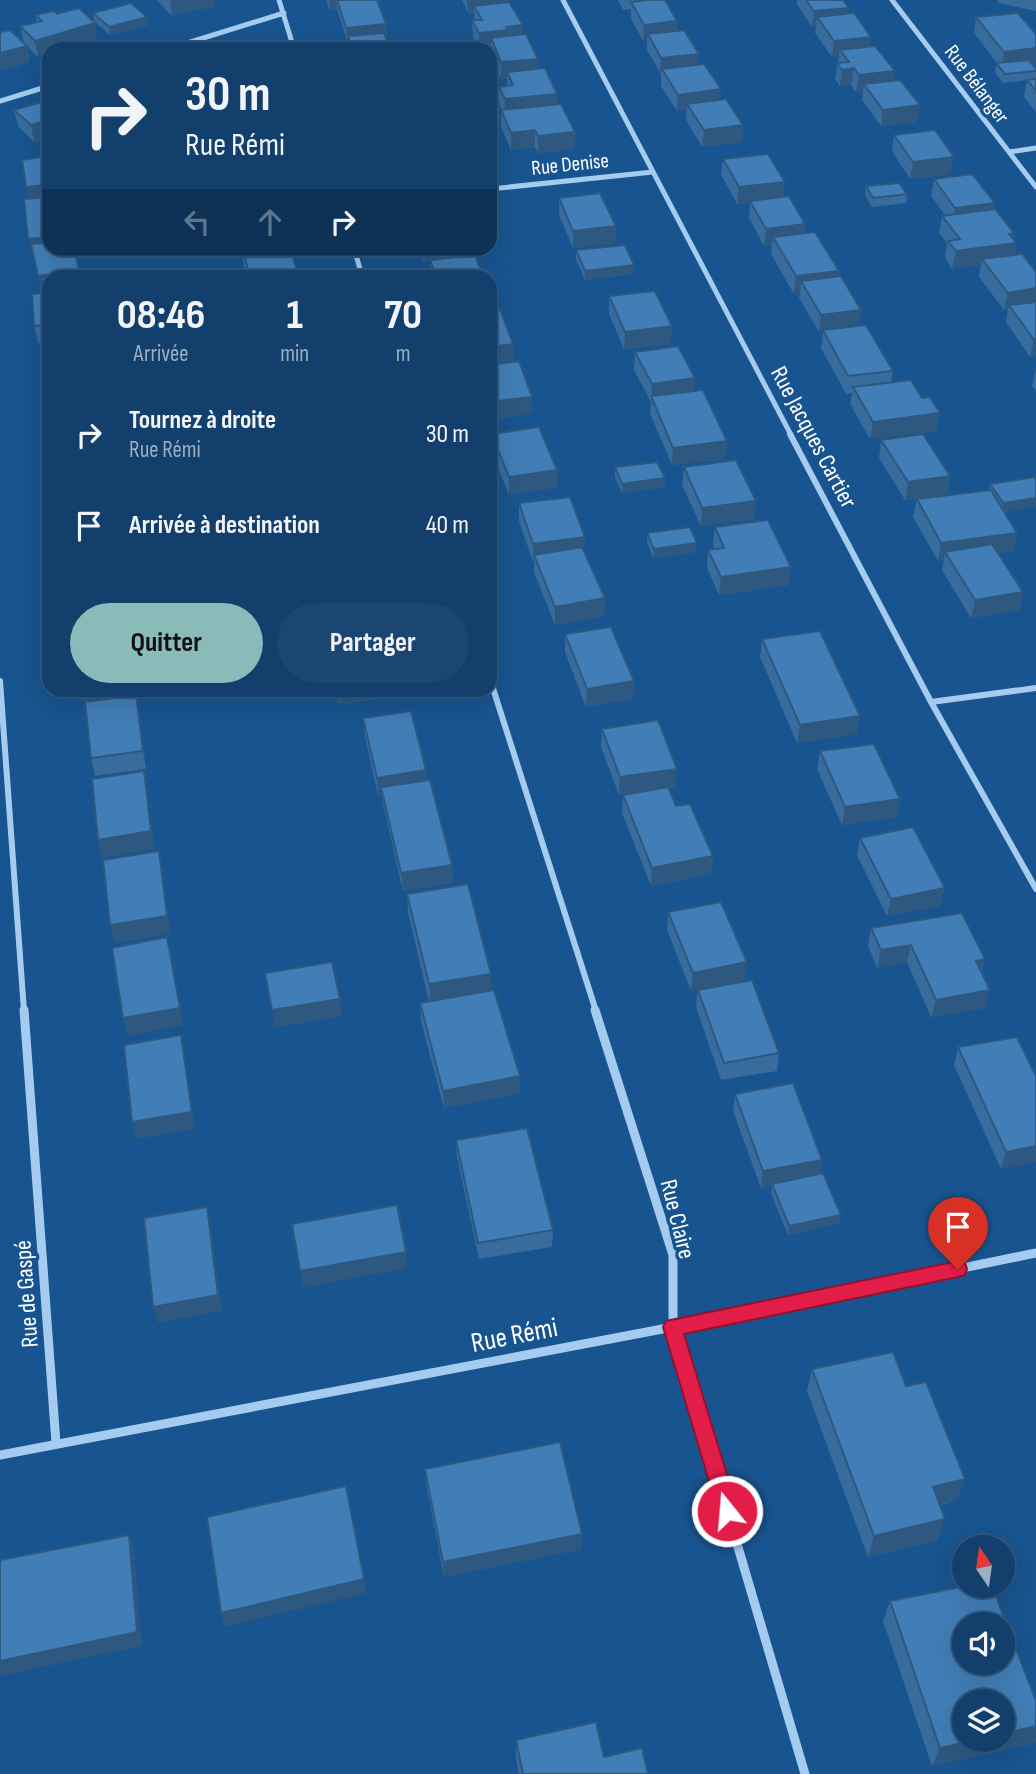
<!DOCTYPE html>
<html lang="fr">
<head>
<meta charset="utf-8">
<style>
	body { margin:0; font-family:"Sofia Sans Condensed",sans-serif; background:#1b4671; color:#f1f3f6; height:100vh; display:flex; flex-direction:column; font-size:26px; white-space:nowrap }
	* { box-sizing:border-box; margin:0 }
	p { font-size:23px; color:#9cafc1 }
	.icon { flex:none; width:38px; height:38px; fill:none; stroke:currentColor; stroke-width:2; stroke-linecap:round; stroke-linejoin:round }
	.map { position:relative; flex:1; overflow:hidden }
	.details { position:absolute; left:42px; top:270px; width:455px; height:427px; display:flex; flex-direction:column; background:#123f6b; border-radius:21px; box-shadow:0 7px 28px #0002,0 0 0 2px #31587e }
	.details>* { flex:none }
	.top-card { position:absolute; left:42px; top:42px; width:455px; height:214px; border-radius:21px; box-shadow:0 7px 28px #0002,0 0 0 2px #31587e; background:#123f6b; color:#f1f3f6; overflow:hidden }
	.needle { width:46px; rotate:347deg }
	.tools { position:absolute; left:952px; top:1535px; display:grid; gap:14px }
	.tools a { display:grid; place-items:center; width:63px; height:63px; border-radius:50%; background:#123f6b; box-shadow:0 7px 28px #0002,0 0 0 2px #31587e; font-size:35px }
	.pin { position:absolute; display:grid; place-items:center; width:60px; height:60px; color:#fff; margin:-72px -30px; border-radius:50% 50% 50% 0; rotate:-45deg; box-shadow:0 0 7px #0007 }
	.pin .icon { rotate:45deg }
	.me { position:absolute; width:77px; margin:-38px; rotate:343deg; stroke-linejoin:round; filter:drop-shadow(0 0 5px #0008) }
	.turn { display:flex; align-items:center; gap:24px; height:147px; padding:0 28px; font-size:32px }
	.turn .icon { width:91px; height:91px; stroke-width:2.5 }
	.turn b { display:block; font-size:49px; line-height:60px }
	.lanes { display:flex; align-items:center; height:66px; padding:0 28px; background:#0003; justify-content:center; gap:35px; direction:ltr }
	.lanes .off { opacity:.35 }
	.eta { display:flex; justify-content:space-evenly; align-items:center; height:119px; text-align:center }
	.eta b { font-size:42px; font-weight:700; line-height:49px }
	.button { display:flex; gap:14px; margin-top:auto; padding:14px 28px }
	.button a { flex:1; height:80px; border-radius:42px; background:#8bbbb9; color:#111; font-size:28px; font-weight:700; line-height:80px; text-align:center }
	.button a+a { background:#1b4671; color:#f1f3f6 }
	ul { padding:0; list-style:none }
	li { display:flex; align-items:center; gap:21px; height:91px; padding:0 28px }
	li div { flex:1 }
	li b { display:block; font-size:26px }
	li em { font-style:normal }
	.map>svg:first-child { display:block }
</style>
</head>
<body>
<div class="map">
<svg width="1036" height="1774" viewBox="0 0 1036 1774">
	<rect width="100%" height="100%" fill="#18548f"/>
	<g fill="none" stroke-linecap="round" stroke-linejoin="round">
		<path stroke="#a5ccef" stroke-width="5" d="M279 0 294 49
			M563 0 791 435
			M892 0 1036 187
			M168 49 284 13
			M0 101 49 86
			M1009 152 1036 148
			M490 189 653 172
			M354 248 362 276"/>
		<path stroke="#a5ccef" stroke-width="6" d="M790 434 931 702 1036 889
			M490 679 596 1011
			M0 681 24 1011
			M931 702 1036 688"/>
		<path stroke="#a5ccef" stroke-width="9" d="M24 1010 56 1443
			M595 1010 673 1255V1327L805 1774
			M0 1455 673 1327 1036 1253"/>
	</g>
	<path fill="#386c9d" d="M157 0H215V6L172 16Z
		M326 0H377L386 24 387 39 390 49H349V44H348L337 9 330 10Z
		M462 0H509V2L523 25 522 35 538 59V69L557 94V105L575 132 574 149 538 153 535 147 511 150 501 127V110H502L499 103V87L507 86V78L501 79 491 54V48L479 49 473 37 472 20H475L474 13H468Z
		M618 0H665L677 21V31L720 100 743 125 742 142 702 147 686 120 687 110 677 111 661 86V74L647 50V40L643 41 631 18V9L623 10Z
		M797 0H843L848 14 871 37 869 46 895 71 893 81 918 122 881 126 862 100 863 91 856 92 851 85 840 86 835 79 839 56 832 57 815 33 816 27H812L797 4Z
		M998 0H1036V11L998 3Z
		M93 13 148 25 110 35 94 21Z
		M57 14 97 39 66 49H49V54L38 57 27 46 30 62 24 43 20 26 37 22 36 15Z
		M976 17 1036 68V112L1024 97 1027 80 1003 83 995 72 997 63 974 33Z
		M49 100 34 142 18 126 14 110Z
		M894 135 951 174 910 179 892 151Z
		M723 159 783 197 805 224 804 233 839 271V277L861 310 859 326 893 371 891 382 922 398 940 413 936 431 870 439 850 404 852 393 846 394 821 348 823 332H819L799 298 800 293 794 294 771 254 772 245 764 246 749 218 750 203 737 204 721 175Z
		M934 179 995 203 994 209 1014 233 1013 239 1016 243 1014 255 1036 272V356L1030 357 1006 322 1008 309 1004 310 979 277 981 264 952 269 945 258 947 243 939 233 942 216 945 215 931 196Z
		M866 186 907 194 906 203 872 207 865 195Z
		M559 198 616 226V243L573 248 559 215Z
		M241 248H290L297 270V276H247L242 258Z
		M418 248H470V256L483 276H431L430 261 423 262Z
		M576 250 634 265 633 274 585 280 576 259Z
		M49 293V364L45 343H38L34 326Z
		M609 296 671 344 624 349 609 314Z
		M635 352 695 378 694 391 725 459 672 465 650 414 651 402 634 370Z
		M1036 369V391L1032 386Z
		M492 434 557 487 509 495 492 452Z
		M881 440 950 476 947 494 905 500 879 458Z
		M615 467 665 478 664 487 622 493 615 477Z
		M684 467 756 501 754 519 701 526 682 485Z
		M1035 477 1005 512 1017 533 1013 551 997 553 1023 592 1019 610 971 618 942 570 944 560 938 561 913 517 917 499 989 490 990 484Z
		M519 503 585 552 605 598 604 616 555 625 534 572V562H533L519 521Z
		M715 527 788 585 719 595 707 568 708 550 715 549 713 545Z
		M647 533 696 552 653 558 647 542Z
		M565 634 634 681 633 699 586 707 565 652Z
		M762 639 857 734 797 743 760 657Z
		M82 690H132L139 713 146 769 95 776 91 758 85 703Z
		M334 690H392V696L339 705Z
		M363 718 426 770V780L452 865 453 883 403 891 383 804 382 795 378 796 365 736Z
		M602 729 676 787 668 788 676 806 713 856 711 874 651 886 622 813 623 795H624H619L601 747Z
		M820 751 900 799 897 817 842 825 817 769Z
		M860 838 940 906 887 916 857 855Z
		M407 894 492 990 520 1076V1093L444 1108 421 1021 420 1003 429 1002 408 912Z
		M668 912 745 980 691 991 667 930Z
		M871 928 985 959 982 973 985 1008 931 1017 907 962 877 968 868 946Z
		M698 990 779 1053 777 1071 721 1080 696 1007Z
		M958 1047 1036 1076V1162L1001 1169 954 1065Z
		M735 1094 822 1160 820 1173 839 1223 788 1235 771 1193 772 1186 761 1188 733 1111Z
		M456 1140 553 1230 552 1247 479 1259 457 1157Z
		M812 1369 906 1386 965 1479 957 1500 940 1505 938 1540 868 1557 807 1391Z
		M425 1469 582 1534 581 1549 444 1577 426 1484Z
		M890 1601 1036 1701V1740L1035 1743 932 1766 883 1621Z
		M516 1740 604 1757 648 1774H519L516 1758Z"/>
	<path fill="#2e5880" d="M170 0H215V6L172 16Z
		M329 0H336L337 9 330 10Z
		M467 0H509V9L474 6V13H468Z
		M849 8 847 24 817 17 816 27H812L814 11Z
		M147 17 148 25 110 35 109 27Z
		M677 21 676 38 648 34 647 40 643 41 644 25Z
		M95 23 97 39 66 49H49V54L38 57 35 41Z
		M386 24 387 40 348 36 349 44H348L346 28Z
		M523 25 522 41 491 38V48L479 49V33L506 27Z
		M871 37 869 53 840 50 839 56 832 57 834 41Z
		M27 46 30 62 0 71V53Z
		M1036 48V64L1001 68 1004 52Z
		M699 54 698 70 662 69 660 74 661 58Z
		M538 59V75L507 72V78L501 79V62Z
		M854 68 851 85 840 86 842 70Z
		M895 71 893 87 864 84 863 91 856 92 859 75Z
		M721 89 719 106 687 104V110L677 111 678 95Z
		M557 94V110L505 116V99Z
		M920 105 918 122 881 126 883 110Z
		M49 120V138L34 142 31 125Z
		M743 125 742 142 702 147 704 130Z
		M535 130V147L511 150V133Z
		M575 132 574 149 538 153V136Z
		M954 157 951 174 910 179 913 162Z
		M785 182 783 199 750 201V203L737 204 739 187Z
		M49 185V202L29 204 26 187Z
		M995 203 992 220 952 225 955 208Z
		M805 224 803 241 773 237 772 245 764 246 766 229Z
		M616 226V243L573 248V231Z
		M1014 233 1012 243H1016L1013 260 982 259 981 264 952 269 956 251Z
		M49 237V248H79V251L32 256 28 239Z
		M422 248H470V256L423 262Z
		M634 265 633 274 585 280V271Z
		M79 270 80 276H49V292L41 293 38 276Z
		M297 270V276H250Z
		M839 271 837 288 801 281 800 293 794 294 796 276Z
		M1036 288V305H1009L1008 309 1004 310 1008 293Z
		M861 310 859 327 819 332 821 315Z
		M672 326 671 344 624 349 625 332Z
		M1036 339V356L1030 357 1034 340Z
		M513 344V361L490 364V347Z
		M695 378 694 396H651V402L652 384Z
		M532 397V414L490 420V402Z
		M940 413 936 431 870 439 873 422Z
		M727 441 725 459 672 465 673 448Z
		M557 470V487L509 495V477Z
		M950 476 947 494 905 500 908 482Z
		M665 478 664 487 622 493V484Z
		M1036 498V507L1001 513 1003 503Z
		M756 501 754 519 701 526 702 508Z
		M1017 533 1013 551 950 559 945 552 944 560 938 561 941 543Z
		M585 537 584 555H534V562H533V544Z
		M697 543 696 552 653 558 654 549Z
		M791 567 788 585 719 595 721 577Z
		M1023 592 1019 610 971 618 975 600Z
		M605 598 604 616 555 625V607Z
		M634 681 633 699 586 707 587 689Z
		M82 690H132L134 697 86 706Z
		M337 690H392V696L339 705Z
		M136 695 139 713 146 769 143 751Z
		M860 716 857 734 797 743 800 725Z
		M677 769 676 787 619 795 620 777Z
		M426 770 427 788 381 787 382 795 378 796 377 778Z
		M144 771 147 789 155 849 102 858 98 840Z
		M900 799 897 817 842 825 845 807Z
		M159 851 171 934 115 943 110 925Z
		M713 856 711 874 651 886 652 868Z
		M452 865 453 883 403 891 401 873Z
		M945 888 940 906 887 916 891 899Z
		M167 937 183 1025 127 1036 123 1018Z
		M911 945 907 962 877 968 881 950Z
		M985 959 981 977 976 961Z
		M747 962 745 980 691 991 693 973Z
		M491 974 492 992 430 1002 429 984Z
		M990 990 985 1008 931 1017 936 1000Z
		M340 999 342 1016 274 1028 272 1010Z
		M181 1035 184 1053 195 1129 136 1139 132 1122Z
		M520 1076V1093L444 1108 443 1091Z
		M1036 1146V1162L1001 1169 1006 1152Z
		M822 1160 819 1177 761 1188 763 1171Z
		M207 1207 211 1224 222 1311 158 1323 153 1307Z
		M841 1215 839 1223 788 1235 789 1226Z
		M406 1252 407 1268 303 1288 300 1271Z
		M965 1479 957 1500 925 1508 933 1487Z
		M945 1519 938 1540 868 1557 874 1536Z
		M582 1534 581 1549 444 1577 443 1562Z
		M129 1535 134 1550 142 1646 0 1676V1661Z
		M364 1579 366 1593 225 1627 221 1613Z
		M1036 1726V1740L1035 1743 932 1766 940 1748 978 1740H1003V1734Z"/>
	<path fill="#417eb7" stroke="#2e5880" stroke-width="2" fill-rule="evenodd" d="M337 0H377L386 24 346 28Z
		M648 0H665L677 21 644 25 631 2Z
		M806 0H843L849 8 814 11Z
		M509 2 523 25 506 27 508 30 479 33 472 20H482L474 6Z
		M131 3 147 17 109 27 93 13Z
		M79 8 95 23 35 41 20 26 42 21 36 15 54 11 57 14Z
		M854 13 871 37 834 41 817 17Z
		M1018 13 1036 34V48L1004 52 976 17Z
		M10 30 27 46 0 53V32Z
		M684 30 699 54 661 58 648 34Z
		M384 33 390 49H353L348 36Z
		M526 34 538 59 501 62 491 38Z
		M875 46 895 71 859 75 854 68 842 70 837 63 849 62 840 50Z
		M1029 60 1036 68V71L1005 74 996 63Z
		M704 64 721 89 678 95 662 69Z
		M545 68 557 94 505 99 499 87 513 85 507 72Z
		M1036 79V91L1027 80Z
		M900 80 920 105 883 110 864 84Z
		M726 99 743 125 704 130 687 104Z
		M49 100V120L31 125 14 110Z
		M561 104 575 132 538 136 535 130 511 133 501 110Z
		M935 130 954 157 913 162 894 135Z
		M768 154 785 182 739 187 723 159Z
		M49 156V185L26 187 22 160Z
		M972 174 995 203 955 208 934 179Z
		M899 183 907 194 873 198 866 186Z
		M600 193 616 226 573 231 559 198Z
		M789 196 805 224 766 229 750 201Z
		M49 197V237L28 239 24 199Z
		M995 209 1014 233 1009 234 1016 243 956 251 948 241 960 239 942 216Z
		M815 232 839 271 796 276 773 237Z
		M49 242V248H74L79 270 38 276 31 244Z
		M625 245 634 265 585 271 576 250Z
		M242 248H290L297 270 250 276Z
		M1022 254 1036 272V288L1008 293 982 259Z
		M475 255 483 276H436L430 260Z
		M841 276 861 310 821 315 801 281Z
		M655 291 672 326 625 332 609 296Z
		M49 293V324L34 326 32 294Z
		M1036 302V339L1034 340 1009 305Z
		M500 309 513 344 490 347V310Z
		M866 325 893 371 848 376 823 330Z
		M49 338V364L45 339Z
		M678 346 695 378 652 384 635 352Z
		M519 361 532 397 490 402V365Z
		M47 374H49V400Z
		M911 380 922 398 930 397 940 413 873 422 853 387Z
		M703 390 727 441 673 448 651 396Z
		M539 427 557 470 509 477 492 434Z
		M923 434 950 476 908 482 881 440Z
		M736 460 756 501 702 508 684 467Z
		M657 462 665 478 622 484 615 467Z
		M1035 477 1036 480V498L1003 503 990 484Z
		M991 490 1017 533 941 543 917 499Z
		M570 497 585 537 533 544 519 503Z
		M768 520 791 567 721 577 708 550 724 548 715 527Z
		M690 527 697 543 654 549 647 533Z
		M992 544 1023 592 975 600 945 552Z
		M582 547 605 598 555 607 534 555Z
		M611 627 634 681 587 689 565 634Z
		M820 631 860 716 800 725 762 639Z
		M136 695 143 751 91 758 85 702Z
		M411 711 426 770 377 778 363 718Z
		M658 720 677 769 620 777 602 729Z
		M874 744 900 799 845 807 820 751Z
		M144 771 151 831 98 840 92 779Z
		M430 780 452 865 401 873 381 787Z
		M668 787 676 806 690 804 713 856 652 868 623 795Z
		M913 827 945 888 891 899 860 838Z
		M159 851 167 916 110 925 103 860Z
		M468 884 491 974 429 984 407 894Z
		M721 902 747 962 693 973 668 912Z
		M962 913 985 959 976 961 990 990 936 1000 911 945 881 950 871 928Z
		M167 937 180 1008 123 1018 112 948Z
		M332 962 340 999 272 1010 265 973Z
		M752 980 779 1053 724 1063 698 990Z
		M494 990 520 1076 443 1091 420 1003Z
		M181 1035 192 1112 132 1122 124 1045Z
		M1017 1037 1036 1076V1146L1006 1152 958 1047Z
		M793 1083 822 1160 763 1171 735 1094Z
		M527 1128 553 1230 478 1243 456 1140Z
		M823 1173 841 1215 789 1226 772 1184Z
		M397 1205 406 1252 300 1271 292 1224Z
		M207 1207 218 1295 153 1307 144 1218Z
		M893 1352 906 1386 926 1382 965 1479 933 1487 945 1519 874 1536 812 1369Z
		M560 1442 582 1534 443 1562 425 1469Z
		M346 1486 364 1579 221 1613 207 1517Z
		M129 1535 137 1632 0 1661V1560Z
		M965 1586H992L1036 1701V1726L1003 1734V1701H964V1740H978L940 1748 890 1601ZM964 1624H1003V1662H964Z
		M596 1722 604 1757 642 1748 648 1774H523L516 1740Z"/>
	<path fill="#e11d48" stroke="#92132f" stroke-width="2" d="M958 1261 965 1263 967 1269 965 1275 958 1277 684 1334 738 1511 735 1518 727 1521 720 1518 663 1327 666 1321Z"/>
	<g text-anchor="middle" stroke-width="7" stroke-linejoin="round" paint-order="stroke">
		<g font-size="21" fill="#fff" stroke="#18548f">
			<text transform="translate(977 84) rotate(53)" y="7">Rue Bélanger</text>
			<text transform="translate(570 164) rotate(-6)" y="7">Rue Denise</text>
		</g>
		<g font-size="24" fill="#fff" stroke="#18548f">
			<text transform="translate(814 437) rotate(62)" y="8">Rue Jacques Cartier</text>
			<text transform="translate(678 1219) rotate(76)" y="8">Rue Claire</text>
			<text transform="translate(26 1294) rotate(-94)" y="8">Rue de Gaspé</text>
		</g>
		<g font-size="28" fill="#fff" stroke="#18548f">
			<text transform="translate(514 1334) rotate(-11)" y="10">Rue Rémi</text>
		</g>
	</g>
</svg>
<div class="tools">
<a><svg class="needle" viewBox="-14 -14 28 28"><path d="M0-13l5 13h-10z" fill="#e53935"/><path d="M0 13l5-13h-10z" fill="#9cafc1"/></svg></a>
<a><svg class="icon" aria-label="sound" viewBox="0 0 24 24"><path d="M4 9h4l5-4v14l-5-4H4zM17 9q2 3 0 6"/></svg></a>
<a><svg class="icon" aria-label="layers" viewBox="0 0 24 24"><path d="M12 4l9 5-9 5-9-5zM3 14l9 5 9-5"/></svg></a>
</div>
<div class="pin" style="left:958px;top:1269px;background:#d93025"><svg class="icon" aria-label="arrive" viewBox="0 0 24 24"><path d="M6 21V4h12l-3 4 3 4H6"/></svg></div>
<svg class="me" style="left:727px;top:1511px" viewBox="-20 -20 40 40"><circle r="17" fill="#e11d48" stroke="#fff" stroke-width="3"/><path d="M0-11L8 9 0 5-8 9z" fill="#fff"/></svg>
<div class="top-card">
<div class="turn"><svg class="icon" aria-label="right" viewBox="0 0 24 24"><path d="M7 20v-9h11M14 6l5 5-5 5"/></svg><div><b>30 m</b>Rue Rémi</div></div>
<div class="lanes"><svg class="icon off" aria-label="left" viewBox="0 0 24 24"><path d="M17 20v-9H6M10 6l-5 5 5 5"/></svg><svg class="icon off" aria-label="ahead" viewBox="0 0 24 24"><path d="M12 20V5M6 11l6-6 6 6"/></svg><svg class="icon" aria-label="right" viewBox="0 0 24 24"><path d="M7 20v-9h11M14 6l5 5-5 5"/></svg></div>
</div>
<section class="details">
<div class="eta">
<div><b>08:46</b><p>Arrivée</p></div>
<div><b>1</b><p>min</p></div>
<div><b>70</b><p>m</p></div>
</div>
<ul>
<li><svg class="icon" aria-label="right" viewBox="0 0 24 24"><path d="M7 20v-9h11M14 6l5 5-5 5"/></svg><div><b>Tournez à droite</b><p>Rue Rémi</p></div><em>30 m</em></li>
<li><svg class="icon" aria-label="arrive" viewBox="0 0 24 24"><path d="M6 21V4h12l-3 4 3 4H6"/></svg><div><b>Arrivée à destination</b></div><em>40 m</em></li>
</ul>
<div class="button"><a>Quitter</a><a>Partager</a></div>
</section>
</div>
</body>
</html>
